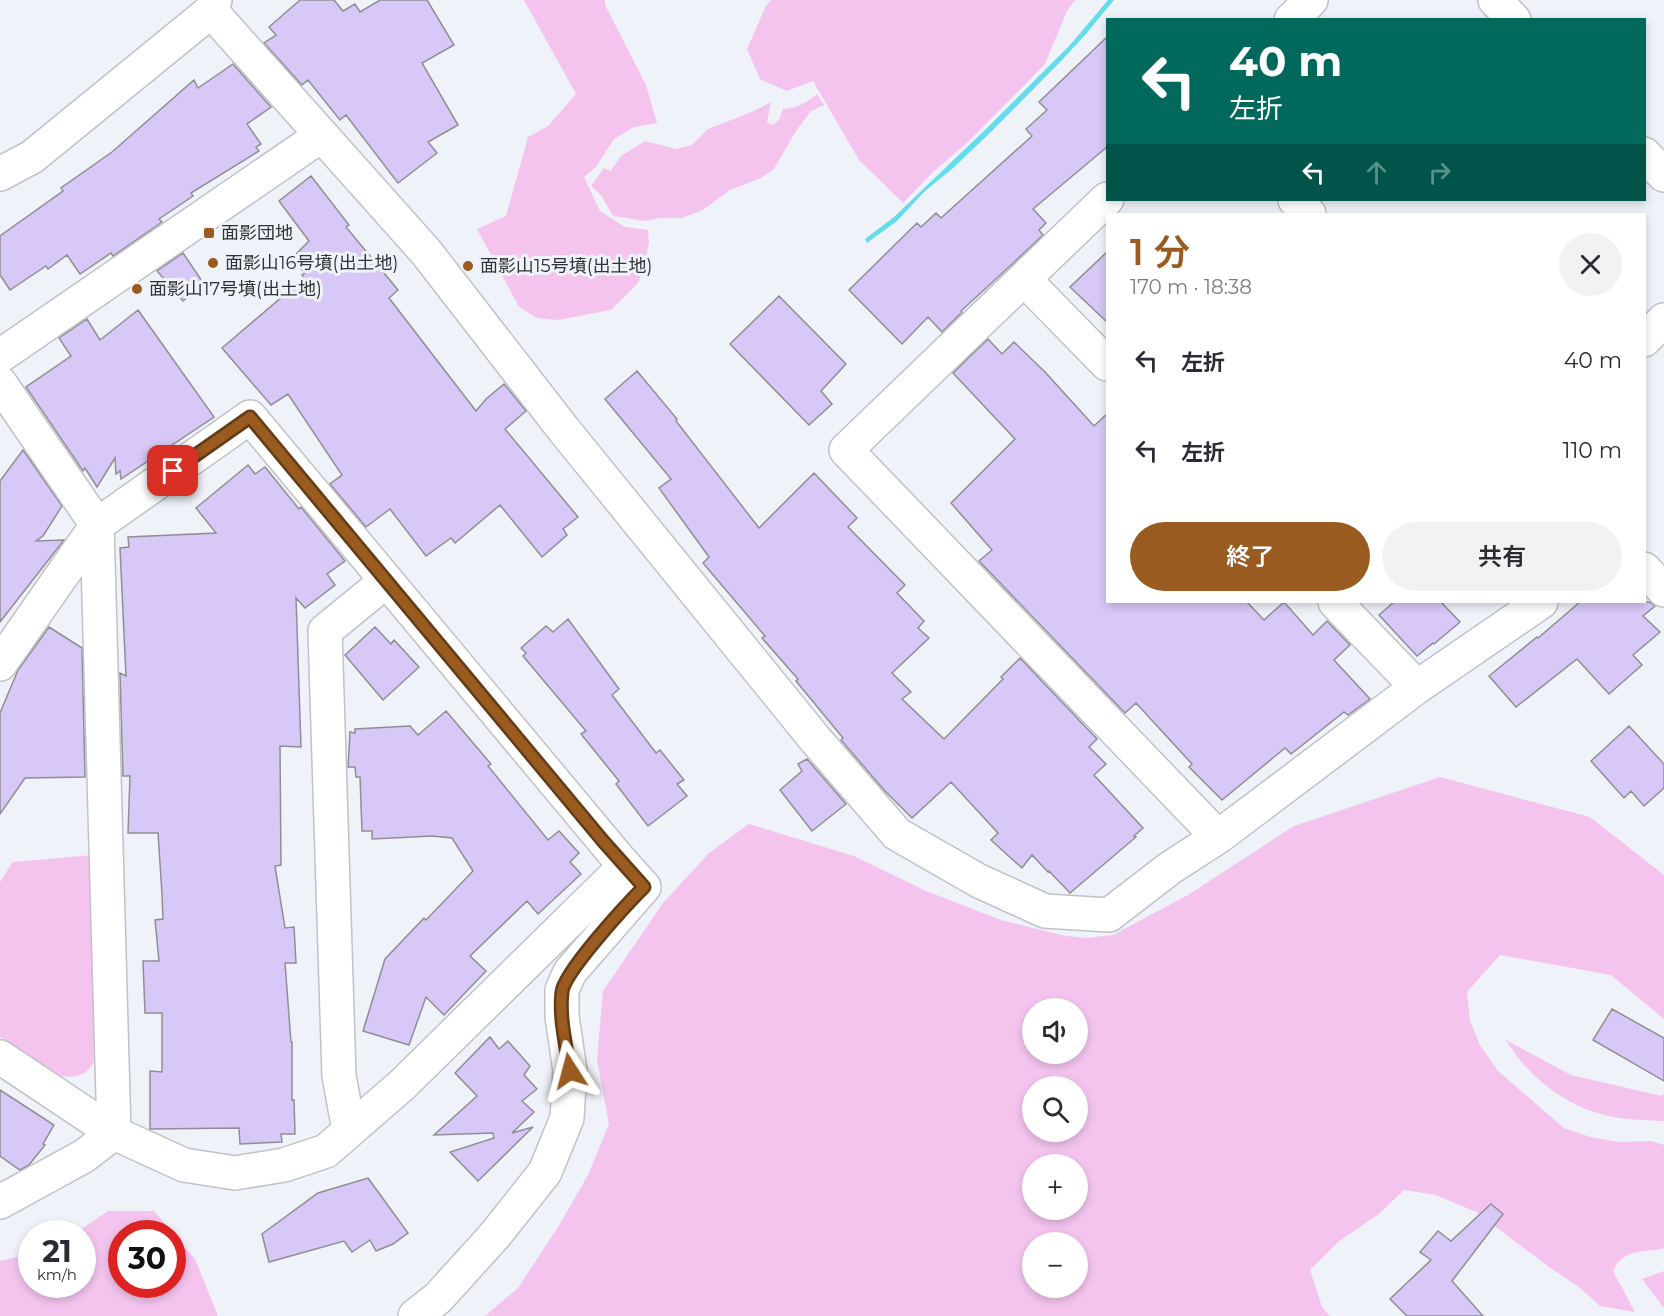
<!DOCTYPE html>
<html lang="ja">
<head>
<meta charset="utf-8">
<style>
	body { margin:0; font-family:Montserrat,"Noto Sans JP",sans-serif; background:#f2f2f3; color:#2b2b33; height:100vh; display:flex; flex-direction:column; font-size:22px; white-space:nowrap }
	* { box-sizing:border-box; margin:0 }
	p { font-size:20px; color:#7c7c81 }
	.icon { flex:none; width:33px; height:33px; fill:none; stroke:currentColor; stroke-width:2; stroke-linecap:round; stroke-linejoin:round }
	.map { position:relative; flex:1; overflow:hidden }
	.drawer { position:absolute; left:1106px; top:213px; width:540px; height:390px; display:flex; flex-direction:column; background:#fff; border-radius:0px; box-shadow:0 3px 9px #0003 }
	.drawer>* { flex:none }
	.top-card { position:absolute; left:1106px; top:18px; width:540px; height:183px; border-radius:0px; box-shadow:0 3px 9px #0003; background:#00695c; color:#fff; overflow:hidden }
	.buttons { position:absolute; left:1022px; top:998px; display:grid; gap:12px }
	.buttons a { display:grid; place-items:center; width:66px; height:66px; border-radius:50%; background:#fff; box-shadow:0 3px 9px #0003; font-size:30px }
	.speed { position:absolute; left:18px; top:1220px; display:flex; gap:12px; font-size:30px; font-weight:700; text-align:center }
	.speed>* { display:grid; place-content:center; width:78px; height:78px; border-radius:50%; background:#fff; box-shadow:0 3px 9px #0003; line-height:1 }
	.speed small { font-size:15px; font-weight:400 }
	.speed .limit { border:9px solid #d22; background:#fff; color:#111 }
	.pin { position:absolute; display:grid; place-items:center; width:51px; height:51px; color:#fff; margin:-26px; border-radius:12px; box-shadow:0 3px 9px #0006 }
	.me { position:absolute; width:66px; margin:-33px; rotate:351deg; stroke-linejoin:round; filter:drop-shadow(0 0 4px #0008) }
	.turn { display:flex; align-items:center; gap:21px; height:126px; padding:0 24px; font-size:27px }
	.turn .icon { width:78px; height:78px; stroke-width:2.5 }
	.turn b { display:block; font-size:42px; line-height:51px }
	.lanes { display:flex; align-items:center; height:57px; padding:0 24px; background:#0003; justify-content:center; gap:30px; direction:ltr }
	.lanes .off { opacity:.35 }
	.round { display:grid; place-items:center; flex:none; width:63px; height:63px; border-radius:32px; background:#f2f2f3 }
	.summary { display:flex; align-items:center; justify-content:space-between; height:102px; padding:0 24px }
	h1 { font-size:36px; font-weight:600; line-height:45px; color:#995b20 }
	.button { display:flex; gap:12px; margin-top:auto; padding:12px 24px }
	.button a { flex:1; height:69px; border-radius:36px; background:#995b20; color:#fff; font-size:24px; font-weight:600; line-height:69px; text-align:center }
	.button a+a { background:#f2f2f3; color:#2b2b33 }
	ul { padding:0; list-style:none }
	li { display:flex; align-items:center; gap:18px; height:90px; padding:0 24px }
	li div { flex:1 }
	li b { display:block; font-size:22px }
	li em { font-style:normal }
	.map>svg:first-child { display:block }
</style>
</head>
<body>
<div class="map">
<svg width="1664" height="1316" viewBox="0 0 1664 1316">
	<rect width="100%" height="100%" fill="#eff2f8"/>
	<path fill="#f4c4ef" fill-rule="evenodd" d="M524 0H605V5L646 85 657 123 634 127 614 139 596 167 584 177 600 211 625 227 648 230 649 243 644 267 638 283 611 310 558 320 537 318 519 307 477 229 506 216 528 137 548 126 576 94Z
		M771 0H1075L1067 11 1045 64 969 141 932 173 903 203 859 160 813 81 787 91 760 79 747 49 766 6Z
		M817 94 824 105 811 111 796 131 774 169 761 178 730 190 703 210 682 218H660L645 221 613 216 601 195 591 186 604 168 611 171 621 156 645 141 676 149 692 145 708 129 754 111 771 102 767 122 773 125 779 120 783 109C798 108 806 103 817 94Z
		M1440 777 1590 817 1664 875V1019L1611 975 1500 955 1467 992 1470 1021 1480 1045 1498 1071 1564 1128 1590 1137 1620 1142 1652 1141 1664 1145V1248L1662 1249C1642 1252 1623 1249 1613 1271L1635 1312 1600 1306 1579 1287 1549 1267 1476 1212 1436 1195 1404 1190 1379 1214 1338 1242 1310 1270 1322 1307 1330 1316H485L518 1288 558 1227 588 1175 609 1124 597 1060 603 991 663 903 709 853 749 824 854 856 926 891 1001 920 1066 936 1086 938 1113 935 1188 895 1294 826ZM1032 1008H1077V1053H1032ZM1032 1086H1077V1131H1032ZM1032 1164H1077V1209H1032ZM1032 1242H1077V1287H1032Z
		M93 855 98 1055C96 1059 93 1064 90 1068 80 1080 61 1078 49 1071L0 1037V882L13 862Z
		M1506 1040 1571 1075 1662 1096 1664 1093V1121C1647 1120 1629 1120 1613 1117 1570 1109 1528 1078 1506 1040Z
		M108 1211H154L195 1259 218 1316H0V1261L31 1254 32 1284H82V1233H76ZM122 1233H172V1284H122Z
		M1664 1271V1308L1642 1279Z"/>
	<path fill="#65dcee" d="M1108 0H1114L1086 34 1062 60 992 131 952 169 925 191 897 221 867 243 865 239 894 217 988 127 1071 44Z"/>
	<path fill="#d7c8f7" stroke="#908e94" stroke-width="1.5" d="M300 0H334L343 11 355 4 360 12 380 0H427L454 45 422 63 458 125 428 142 437 153 398 183 346 115 340 120 308 80 302 85 264 43 276 35 269 27Z
		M1107 37V147L1033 209 1046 223 1039 230 1043 235 1010 266 961 311 962 312 942 332 928 317 902 344 849 290 917 223 921 227 936 213 941 218 1032 136 1026 129 1047 110 1039 102Z
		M233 64 271 107 247 124 261 144 256 147 259 151 191 193 193 196 159 219 162 222 113 256 111 253 80 274 67 255 48 269 46 266 10 290 0 275V236L63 191 61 188 112 152 194 80 198 88Z
		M311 176 349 225 346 227 398 290 389 298 476 411 486 399 504 384 526 411 505 429 578 517 563 529 567 535 542 557 500 505 455 543 451 538 426 556 390 509 366 527 330 484 342 475 288 394 271 405 222 348 304 278 302 275 305 273 291 259 309 241 279 201Z
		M1107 252V322L1070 287Z
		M183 253 204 284 183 301 157 271Z
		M779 296 846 364 821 391 832 404 809 425 730 344Z
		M138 310 214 417 121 479 120 471 116 474 115 458 97 487 85 468 83 471 26 387 71 356 59 338 87 319 100 340Z
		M988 339 1002 354 1014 342 1045 372 1094 426 1107 414V602H1247L1264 620 1284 602 1313 635 1327 621 1350 645 1334 660 1370 699 1348 715 1344 712 1291 754 1285 748 1222 800 1189 767 1192 764 1136 703 1125 713 979 561 992 550 951 503 1015 439 953 373Z
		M637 371 677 419 676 421 759 528 814 473 857 518 848 527 905 585 897 593 924 621 918 628 929 638 892 673 911 692 902 699 944 739 1003 679 1001 677 1020 658 1097 739 1089 747 1106 764 1094 775 1143 828 1134 836 1136 837 1070 893 1049 871 1048 872 1032 855 1022 868 991 840 998 833 951 782 912 818 884 790 841 740 843 738 796 681 798 679 762 638 765 636 703 563 709 557 659 488 671 479 605 399Z
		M23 450 62 506 43 536 36 541 64 540 0 622V481Z
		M248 465 255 474 265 467 299 509 301 507 345 561 327 574 335 585 305 608 296 598 301 747 280 746 281 865 275 866 285 928 294 927 296 963H285L291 1042H292V1100H294L295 1134H281L282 1142 240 1144 239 1128 150 1129V1071L162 1072V1013H145L143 961H159L155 920 163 919 162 894 158 833H128L130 776H123L120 673 126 676 120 548 129 547 128 537 216 533 196 508Z
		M1394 602H1441L1460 622 1434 644 1433 643 1417 656 1379 615Z
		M1580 602H1649L1655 606 1643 616 1660 632 1633 655 1642 665 1609 694 1577 659 1516 707 1489 676 1537 637 1538 638Z
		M568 619 619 689 612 695 656 753 660 750 684 780 677 784 687 796 648 826 616 784 619 781 581 734 586 731 523 656 526 653 521 648 546 626 553 632Z
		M49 627 82 648 85 777 25 778 0 814V713L18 670Z
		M375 627 391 644 394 640 419 667 383 700 345 655Z
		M446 711 491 764 488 766 548 840 559 831 579 853 570 862 581 874 538 914 527 901 470 956 486 971 444 1015 426 997 409 1045 363 1031 385 959 424 918 426 920 473 871 452 838 432 836 372 839V831H362L360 777H356L355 767H348L350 732 355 733V729L410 726 418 735Z
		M1629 726 1664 764V788L1644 806 1631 791 1624 798 1591 761Z
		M807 759 846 804 812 831 780 790 802 771 798 764Z
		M1612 1009 1664 1038V1081L1593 1040Z
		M490 1037 499 1049 508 1041 530 1066 524 1075 537 1089 522 1101 534 1112 512 1133 533 1127 478 1181 450 1152 494 1138 493 1133 434 1135 477 1096 455 1073Z
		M0 1090 54 1125 43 1144 45 1145 29 1165 20 1170 0 1156Z
		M368 1178 408 1233 393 1244 376 1251 370 1240 352 1252 344 1241 269 1262 262 1234 318 1193Z
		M1491 1204 1503 1214 1452 1281 1483 1316H1407L1390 1299 1431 1260 1420 1252 1438 1231 1451 1241Z"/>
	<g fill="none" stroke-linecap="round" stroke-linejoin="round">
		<g stroke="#c0c2c8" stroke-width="36">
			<path id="street" d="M1495 0 1514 20
				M211 11 426 252 564 430 815 739 897 834 979 881 1045 911 1109 915 1170 868 1218 837 1417 687 1541 602
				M1291 20 1311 0
				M1644 154 1664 175
				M0 174 32 157 211 11 215 0
				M1107 199 846 450 1218 837
				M1295 200 1309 214
				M1024 279 1107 364
				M1644 340 1664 320
				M0 356 322 135
				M0 383 97 525 114 1133
				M1644 569 1664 590
				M1335 602 1417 687
				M0 664 97 525 250 417 618 858 644 887 570 972 562 990V1016L570 1071 567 1118 545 1172 495 1235 438 1298 415 1316
				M0 1057 114 1133
				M349 1130 339 1076 325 631 386 581
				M0 1202 84 1156 114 1133 184 1165 235 1173 284 1165 326 1151 402 1085 625 866"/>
		</g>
		<use href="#street" stroke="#fff" stroke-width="33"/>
	</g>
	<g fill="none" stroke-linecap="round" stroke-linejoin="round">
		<g stroke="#633b15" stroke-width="15">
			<path id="route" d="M173 471 250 417 603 841 644 887C627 904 564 972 562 992 559 1018 566 1045 570 1071"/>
		</g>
		<use href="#route" stroke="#995b20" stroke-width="10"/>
	</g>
	<g fill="#995b20" stroke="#eff2f8" stroke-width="2">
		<rect x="203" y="227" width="12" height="12" rx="3"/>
		<circle cx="213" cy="263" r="6"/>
		<circle cx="468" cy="266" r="6"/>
		<circle cx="137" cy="289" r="6"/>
	</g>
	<g text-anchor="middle" stroke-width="6" stroke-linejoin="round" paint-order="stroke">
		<g font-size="18" fill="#313234" stroke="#eff2f8" text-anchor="start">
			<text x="221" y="239">面影団地</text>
			<text x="225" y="269">面影山16号墳(出土地)</text>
			<text x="480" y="272">面影山15号墳(出土地)</text>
			<text x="149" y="295">面影山17号墳(出土地)</text>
		</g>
	</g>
</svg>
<div class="buttons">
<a><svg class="icon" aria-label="sound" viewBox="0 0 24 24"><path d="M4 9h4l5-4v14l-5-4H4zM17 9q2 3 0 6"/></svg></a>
<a><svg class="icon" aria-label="search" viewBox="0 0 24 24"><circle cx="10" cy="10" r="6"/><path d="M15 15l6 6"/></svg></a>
<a>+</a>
<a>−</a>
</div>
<div class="speed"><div>21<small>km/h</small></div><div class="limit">30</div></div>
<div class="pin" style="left:173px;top:471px;background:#d93025"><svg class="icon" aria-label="arrive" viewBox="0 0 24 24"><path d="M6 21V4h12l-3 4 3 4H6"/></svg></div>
<svg class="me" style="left:570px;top:1071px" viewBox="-20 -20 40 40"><path d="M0-17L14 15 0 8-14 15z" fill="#995b20" stroke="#fff" stroke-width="4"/></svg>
<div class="top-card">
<div class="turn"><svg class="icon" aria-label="left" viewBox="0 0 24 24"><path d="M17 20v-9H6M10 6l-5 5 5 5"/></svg><div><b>40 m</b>左折</div></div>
<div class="lanes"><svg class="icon" aria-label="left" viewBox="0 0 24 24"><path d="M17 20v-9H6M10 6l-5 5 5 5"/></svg><svg class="icon off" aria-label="ahead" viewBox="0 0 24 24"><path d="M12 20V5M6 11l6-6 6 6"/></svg><svg class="icon off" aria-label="right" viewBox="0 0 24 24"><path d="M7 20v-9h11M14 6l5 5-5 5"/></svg></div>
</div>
<section class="drawer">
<div class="summary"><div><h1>1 分</h1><p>170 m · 18:38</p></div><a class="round"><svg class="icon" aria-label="close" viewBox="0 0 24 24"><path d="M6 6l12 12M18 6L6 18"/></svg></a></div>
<ul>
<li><svg class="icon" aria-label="left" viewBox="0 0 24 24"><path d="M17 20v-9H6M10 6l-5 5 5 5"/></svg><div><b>左折</b></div><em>40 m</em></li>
<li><svg class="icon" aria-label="left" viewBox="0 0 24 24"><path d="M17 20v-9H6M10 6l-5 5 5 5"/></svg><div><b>左折</b></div><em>110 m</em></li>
</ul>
<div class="button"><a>終了</a><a>共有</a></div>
</section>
</div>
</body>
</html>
